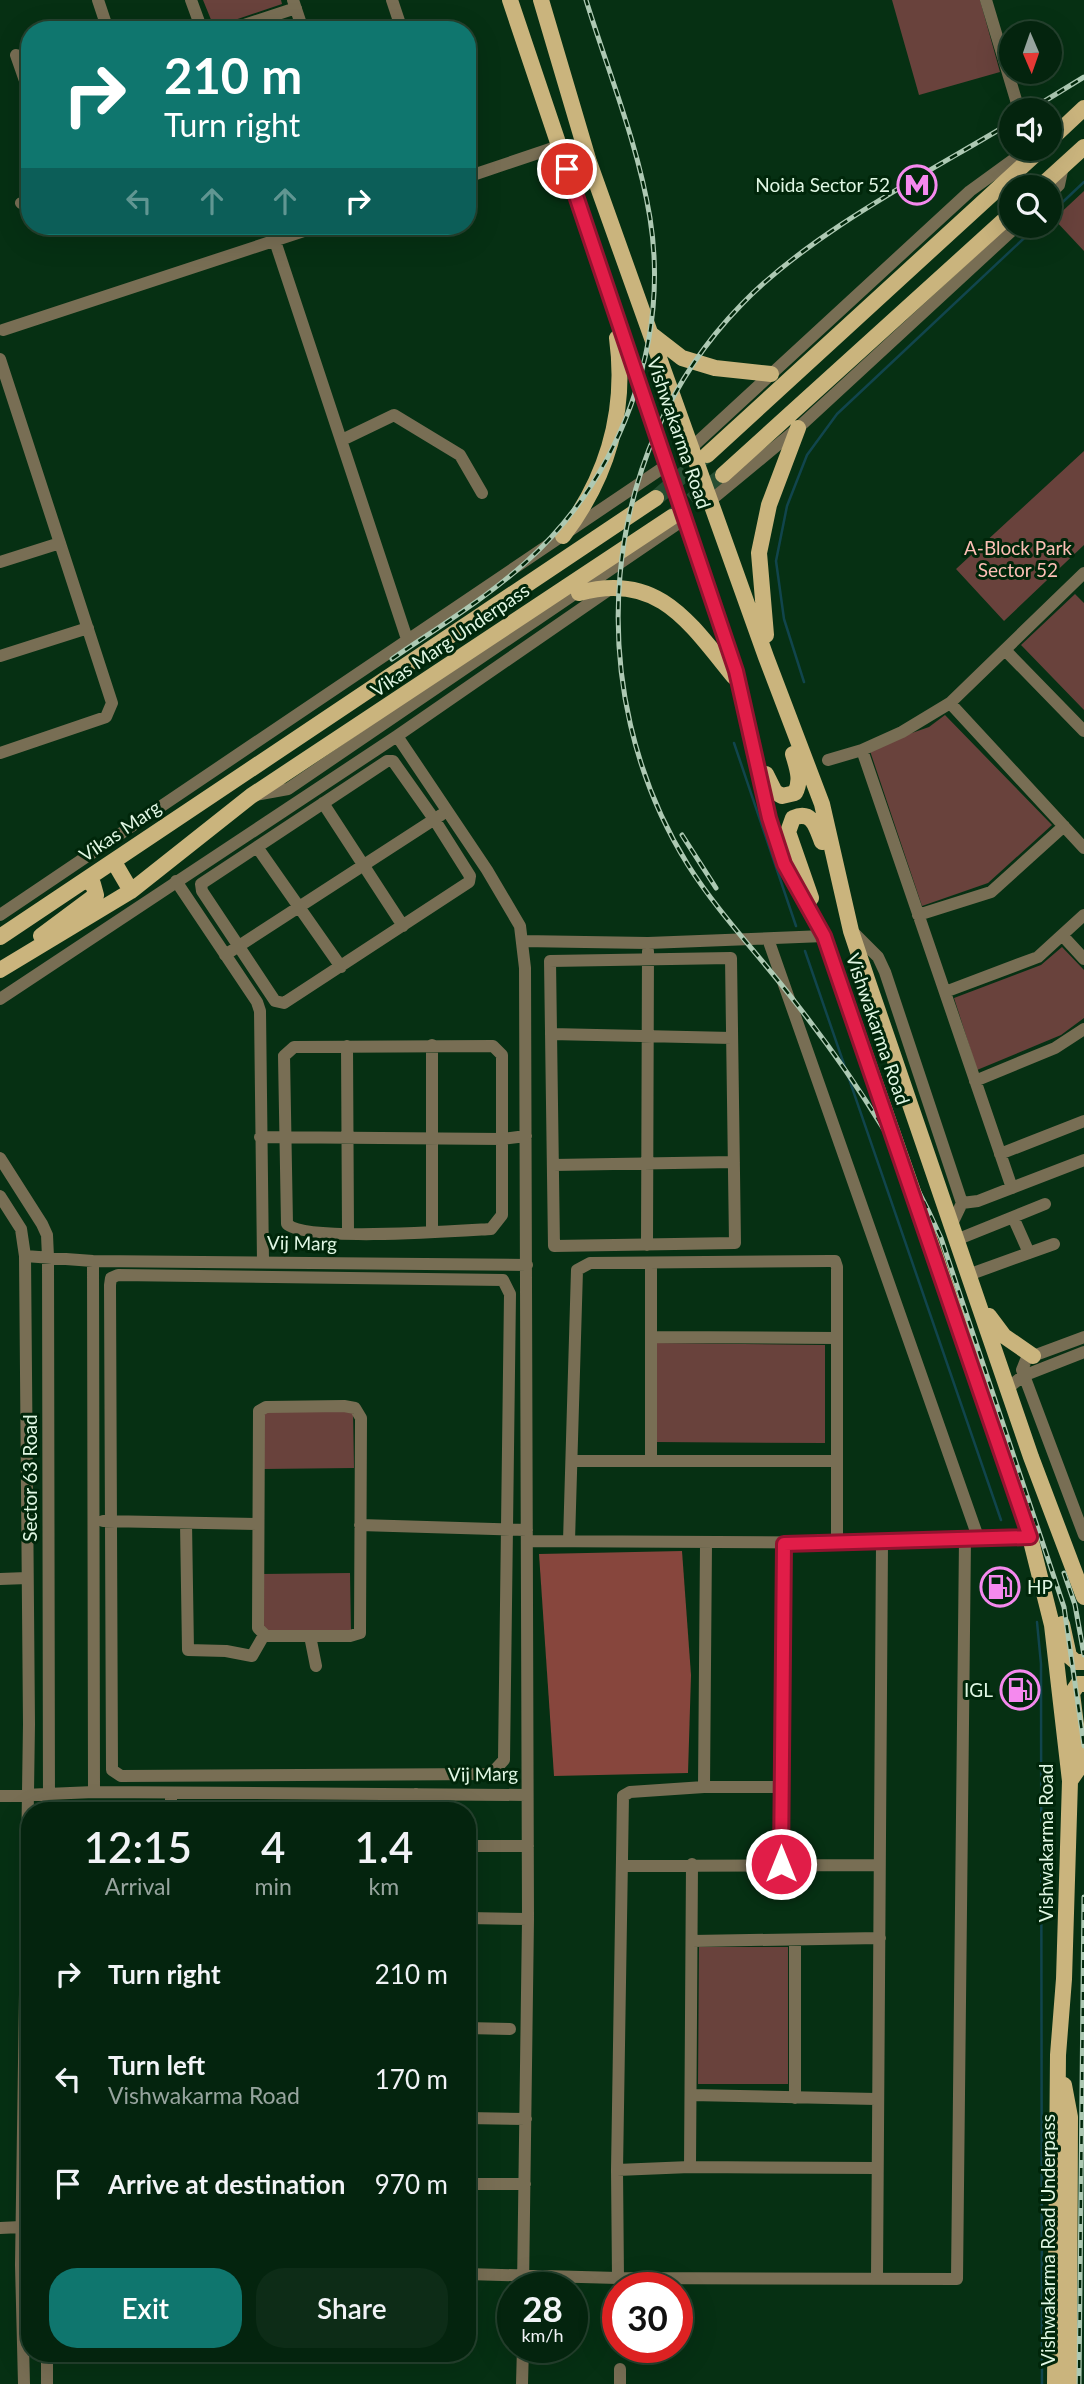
<!DOCTYPE html>
<html lang="en">
<head>
<meta charset="utf-8">
<style>
	body { margin:0; font-family:Lato,sans-serif; background:#0d2c17; color:#f1f3f6; height:100vh; display:flex; flex-direction:column; font-size:26px; white-space:nowrap }
	* { box-sizing:border-box; margin:0 }
	p { font-size:23px; color:#97a49e }
	.icon { flex:none; width:38px; height:38px; fill:none; stroke:currentColor; stroke-width:2; stroke-linecap:round; stroke-linejoin:round }
	.map { position:relative; flex:1; overflow:hidden }
	.drawer { position:absolute; left:21px; top:1802px; width:455px; height:560px; display:flex; flex-direction:column; background:#04240e; border-radius:28px; box-shadow:0 7px 28px #0002,0 0 0 2px #25412e }
	.drawer>* { flex:none }
	.top-card { position:absolute; left:21px; top:21px; width:455px; height:214px; border-radius:28px; box-shadow:0 7px 28px #0002,0 0 0 2px #25412e; background:#0f766e; color:#fff; overflow:hidden }
	.needle { width:46px; rotate:178deg }
	.controls { position:absolute; left:999px; top:21px; display:grid; gap:14px }
	.controls a { display:grid; place-items:center; width:63px; height:63px; border-radius:50%; background:#04240e; box-shadow:0 7px 28px #0002,0 0 0 2px #25412e; font-size:35px }
	.speed { position:absolute; left:497px; top:2272px; display:flex; gap:14px; font-size:35px; font-weight:700; text-align:center }
	.speed>* { display:grid; place-content:center; width:91px; height:91px; border-radius:50%; background:#04240e; box-shadow:0 7px 28px #0002,0 0 0 2px #25412e; line-height:1 }
	.speed small { font-size:18px; font-weight:400 }
	.speed .limit { border:10px solid #d22; background:#fff; color:#111 }
	.pin { position:absolute; display:grid; place-items:center; width:60px; height:60px; color:#fff; margin:-30px; border:4px solid #fff; border-radius:50%; box-shadow:0 2px 7px #0007 }
	.me { position:absolute; width:77px; margin:-38px; rotate:0deg; stroke-linejoin:round; filter:drop-shadow(0 0 5px #0008) }
	.turn { display:flex; align-items:center; gap:24px; height:147px; padding:0 28px; font-size:32px }
	.turn .icon { width:91px; height:91px; stroke-width:2.5 }
	.turn b { display:block; font-size:49px; line-height:60px }
	.lanes { display:flex; align-items:center; height:66px; padding:0 28px; background:#0003; justify-content:center; gap:35px; direction:ltr }
	.lanes .off { opacity:.35 }
	.eta { display:flex; justify-content:space-evenly; align-items:center; height:119px; text-align:center }
	.eta b { font-size:42px; font-weight:600; line-height:49px }
	.cta { display:flex; gap:14px; margin-top:auto; padding:14px 28px }
	.cta a { flex:1; height:80px; border-radius:28px; background:#0f766e; color:#fff; font-size:28px; font-weight:600; line-height:80px; text-align:center }
	.cta a+a { background:#0d2c17; color:#f1f3f6 }
	ul { padding:0; list-style:none }
	li { display:flex; align-items:center; gap:21px; height:105px; padding:0 28px }
	li div { flex:1 }
	li b { display:block; font-size:26px }
	li em { font-style:normal }
	.map>svg:first-child { display:block }
</style>
</head>
<body>
<div class="map">
<svg width="1084" height="2384" viewBox="0 0 1084 2384">
	<rect width="100%" height="100%" fill="#063013"/>
	<path fill="#69423c" d="M203 0H281L282 4 214 27Z
		M892 0H980L1000 72 919 95Z
		M1084 191V251L1054 219Z
		M1084 451V545L1004 621 956 569Z
		M1075 594 1084 603V710L1021 645Z
		M945 715 1052 825 988 883 922 906 869 748 929 727Z
		M1062 947 1084 970V1018L1061 1035 977 1070 954 998 1041 965Z
		M657 1343 825 1345V1443L656 1442Z
		M353 1410 354 1468 264 1469 263 1411Z
		M350 1573 351 1631 261 1632V1574Z
		M699 1947H788V2084H698Z"/>
	<path fill="#87463d" d="M682 1551 691 1675 688 1773 554 1776 539 1554Z"/>
	<g fill="none" stroke-linecap="round" stroke-linejoin="round">
		<path stroke="#11454d" stroke-width="2.5" d="M1050 214 1084 182
			M804 682 784 619 776 561 787 506 807 455 837 414 1037 226
			M734 743 796 926
			M805 951 1001 1520
			M1037 1622 1041 1664 1042 2384"/>
		<path stroke="#274e32" stroke-width="16" stroke-dasharray="16 8" stroke-linecap="butt" d="M656 498 705 456
			M673 516 723 475"/>
		<path stroke="#786e54" stroke-width="12" d="M98 0 108 30
			M191 0 202 30
			M293 0 303 30
			M392 0 402 30
			M986 0 1019 110
			M229 30 296 8
			M16 55 30 95
			M467 177 559 146
			M1050 194 1059 185 1063 166
			M21 203 30 201
			M270 226 408 642
			M3 330 319 226
			M0 359 112 703 106 717 0 753
			M342 440 394 415 460 455 482 493
			M691 448 970 191 1028 149
			M710 501 798 428 1017 226
			M0 562 60 543
			M1006 651 1084 731
			M0 656 88 628
			M950 703 1084 848
			M397 736 487 870 520 926 525 968 528 1919 523 2287
			M862 750 1012 1188
			M828 760 862 750 902 732 950 703 1084 573
			M387 761H393L434 819 470 876 469 882 284 1003 275 1001 202 891 201 884Z
			M255 795 288 789 686 518
			M323 803 403 926
			M257 847 341 967
			M176 881 257 1002 260 1011 263 1262
			M0 915 667 465
			M918 915 991 892 1064 826
			M852 931 878 957 885 972 962 1203 951 1226
			M1062 935 1084 959
			M768 939 979 1540
			M522 941 648 943 824 936
			M225 955 441 815
			M731 958 735 1243 554 1246 550 961Z
			M945 992 1038 957 1084 915
			M0 999 397 736 610 589
			M551 1034 732 1038
			M347 1046 348 1233
			M493 1046 502 1055V1215L491 1229C457 1231 306 1242 287 1224L284 1056 294 1047Z
			M975 1081 1055 1048 1084 1029
			M260 1137 502 1139 526 1136
			M1000 1154 1084 1121
			M0 1158 42 1224 47 1235 48 1257 49 1811
			M553 1165 734 1162
			M0 1196 21 1229 25 1256 29 1724 21 2265 24 2384
			M962 1203 978 1201 1084 1160
			M1013 1217 1029 1253
			M432 1232V1045
			M956 1240 1045 1204
			M647 1245 648 951
			M25 1256 93 1261 527 1265
			M93 1261 94 1792
			M118 1275 503 1280 510 1294 504 1760 491 1774 121 1776 112 1770 110 1285 111 1278Z
			M968 1275 1054 1244
			M652 1337 836 1338
			M1084 1337 1033 1356 1026 1360 1022 1370 1084 1535
			M1008 1388 1023 1376 1084 1352
			M344 1406 355 1408 361 1418 360 1633 350 1636H266L258 1628 259 1411 266 1407Z
			M651 1459V1264
			M573 1461H836
			M103 1521 257 1524
			M186 1523 188 1650 226 1651 252 1656 264 1635
			M360 1525 527 1530
			M527 1541 882 1543 1030 1537
			M569 1541 577 1270 590 1263 830 1261H835L837 1267V1543
			M0 1579 27 1578
			M310 1636 316 1666
			M704 1787 706 1544
			M171 1793V1811
			M416 1794V1811
			M0 1796 94 1792 527 1795
			M467 1846H528
			M781 1864 784 1544
			M623 1866 878 1865
			M467 1918 528 1919
			M692 1941 880 1938
			M467 2028 510 2029
			M691 2095 876 2099
			M795 2098V1940
			M467 2118 526 2119
			M690 2167 692 1864
			M617 2170 690 2167 877 2168
			M467 2184H525
			M0 2228 21 2227
			M467 2274 618 2278 957 2279 965 1539
			M618 2278 617 2170 623 1796 630 1792 704 1787H781
			M877 2278 882 1543
			M620 2369V2384
			M47 2384V2354
			M522 2384 523 2347"/>
		<path stroke="#cab47d" stroke-width="16" d="M510 0 736 671 769 818 784 864 824 936 841 985 985 1398 1030 1537 1052 1625 1070 1781 1064 1979 1058 2055 1055 2384
			M541 0 589 162 766 657 822 804 851 931 867 979 1031 1457 1084 1597
			M1050 140 1084 108
			M1040 187 1084 147
			M651 334 682 358 715 368 771 374
			M707 455 1041 149
			M723 475 1012 213
			M563 536C607 478 627 412 617 338
			M579 593C658 571 689 622 734 677
			M766 635 759 553 769 505 798 428
			M766 774 775 792 782 796 795 793C802 780 797 768 793 754
			M114 862 131 891
			M811 898 788 832 793 818C812 810 816 826 822 842
			M41 936 96 895 93 884 84 881
			M0 937 656 498
			M0 970 131 891 251 796 672 517
			M989 1316 1004 1336 1033 1356
			M1062 1624 1069 1656 1076 1662H1084
			M1070 1781 1081 1765 1072 1693 1078 1684H1084
			M1064 2085 1070 2117 1069 2384"/>
		<g stroke="#adc9b3" stroke-width="5">
			<path id="rail" d="M1030 110 1084 77
				M1012 122C926 174 810 233 741 305 597 453 580 691 688 865 719 914 760 956 795 1002 853 1076 903 1152 941 1238L1064 1607 1084 1746
				M392 659C437 628 485 599 525 563 620 478 670 344 650 218 638 144 608 71 586 0
				M682 835 716 888
				M1064 1573 1075 1605 1084 1655
				M1079 2384 1084 1897"/>
		</g>
		<use href="#rail" stroke="#00260a" stroke-width="2.5" stroke-dasharray="8" stroke-linecap="butt"/>
	</g>
	<g fill="none" stroke-linecap="round" stroke-linejoin="round">
		<g stroke="#92132f" stroke-width="18">
			<path id="route" d="M567 169 736 671 769 818 784 864 824 936 1030 1537 784 1544 781 1864"/>
		</g>
		<use href="#route" stroke="#e11d48" stroke-width="12"/>
	</g>
	<defs>
		<g id="metro-ring" transform="scale(2.0125)"><circle r="9.5" fill="#00260a" stroke="#f589ee" stroke-width="1.5"/><path d="M-5.5 5V-5H-3L0 0L3-5H5.5V5H3V-.5L0 4L-3-.5V5Z" fill="#f589ee"/></g>
		<g id="fuel-ring" transform="scale(2.0125)"><circle r="9.5" fill="#00260a" stroke="#f589ee" stroke-width="1.5"/><path d="M-5.5-6h7V0h2V4h1.3V-2.5L3-4.5l.8-.8L6-3V5H2.5V1h-1V6h-7ZM-4.2-4.7v3.2H.2V-4.7Z" fill="#f589ee"/></g>
	</defs>
	<g fill-rule="evenodd">
		<use href="#metro-ring" x="917" y="185"/>
		<use href="#fuel-ring" x="1000" y="1587"/>
		<use href="#fuel-ring" x="1020" y="1690"/>
	</g>
	<g text-anchor="middle" stroke-width="6" stroke-linejoin="round" paint-order="stroke">
		<g font-size="19" fill="#e0f7e4" stroke="#00260a" text-anchor="end">
			<text x="890" y="192">Noida Sector 52</text>
			<text x="1027" y="1594" text-anchor="start">HP</text>
			<text x="993" y="1697">IGL</text>
		</g>
		<g font-size="19" fill="#e0f7e4" stroke="#00260a">
			<text transform="translate(679 433) rotate(71)" y="7">Vishwakarma Road</text>
			<text transform="translate(450 640) rotate(-34)" y="7">Vikas Marg Underpass</text>
			<text transform="translate(120 831) rotate(-34)" y="7">Vikas Marg</text>
			<text transform="translate(878 1029) rotate(71)" y="7">Vishwakarma Road</text>
			<text transform="translate(302 1243) rotate(1)" y="7">Vij Marg</text>
			<text transform="translate(30 1478) rotate(-90)" y="7">Sector 63 Road</text>
			<text transform="translate(483 1774) rotate(-1)" y="7">Vij Marg</text>
			<text transform="translate(1046 1843) rotate(-90)" y="7">Vishwakarma Road</text>
			<text transform="translate(1048 2240) rotate(-90)" y="7">Vishwakarma Road Underpass</text>
		</g>
		<g font-size="19" fill="#fcbfb5" stroke="#00260a">
			<text x="1018" y="555">A-Block Park<tspan x="1018" dy="22">Sector 52</tspan></text>
		</g>
	</g>
</svg>
<div class="controls">
<a><svg class="needle" viewBox="-14 -14 28 28"><path d="M0-13l5 13h-10z" fill="#e53935"/><path d="M0 13l5-13h-10z" fill="#97a49e"/></svg></a>
<a><svg class="icon" aria-label="sound" viewBox="0 0 24 24"><path d="M4 9h4l5-4v14l-5-4H4zM17 9q2 3 0 6"/></svg></a>
<a><svg class="icon" aria-label="search" viewBox="0 0 24 24"><circle cx="10" cy="10" r="6"/><path d="M15 15l6 6"/></svg></a>
</div>
<div class="speed"><div>28<small>km/h</small></div><div class="limit">30</div></div>
<div class="pin" style="left:567px;top:169px;background:#d93025"><svg class="icon" aria-label="arrive" viewBox="0 0 24 24"><path d="M6 21V4h12l-3 4 3 4H6"/></svg></div>
<svg class="me" style="left:781px;top:1864px" viewBox="-20 -20 40 40"><circle r="17" fill="#e11d48" stroke="#fff" stroke-width="3"/><path d="M0-11L8 9 0 5-8 9z" fill="#fff"/></svg>
<div class="top-card">
<div class="turn"><svg class="icon" aria-label="right" viewBox="0 0 24 24"><path d="M7 20v-9h11M14 6l5 5-5 5"/></svg><div><b>210 m</b>Turn right</div></div>
<div class="lanes"><svg class="icon off" aria-label="left" viewBox="0 0 24 24"><path d="M17 20v-9H6M10 6l-5 5 5 5"/></svg><svg class="icon off" aria-label="ahead" viewBox="0 0 24 24"><path d="M12 20V5M6 11l6-6 6 6"/></svg><svg class="icon off" aria-label="ahead" viewBox="0 0 24 24"><path d="M12 20V5M6 11l6-6 6 6"/></svg><svg class="icon" aria-label="right" viewBox="0 0 24 24"><path d="M7 20v-9h11M14 6l5 5-5 5"/></svg></div>
</div>
<section class="drawer">
<div class="eta">
<div><b>12:15</b><p>Arrival</p></div>
<div><b>4</b><p>min</p></div>
<div><b>1.4</b><p>km</p></div>
</div>
<ul>
<li><svg class="icon" aria-label="right" viewBox="0 0 24 24"><path d="M7 20v-9h11M14 6l5 5-5 5"/></svg><div><b>Turn right</b></div><em>210 m</em></li>
<li><svg class="icon" aria-label="left" viewBox="0 0 24 24"><path d="M17 20v-9H6M10 6l-5 5 5 5"/></svg><div><b>Turn left</b><p>Vishwakarma Road</p></div><em>170 m</em></li>
<li><svg class="icon" aria-label="arrive" viewBox="0 0 24 24"><path d="M6 21V4h12l-3 4 3 4H6"/></svg><div><b>Arrive at destination</b></div><em>970 m</em></li>
</ul>
<div class="cta"><a>Exit</a><a>Share</a></div>
</section>
</div>
</body>
</html>
